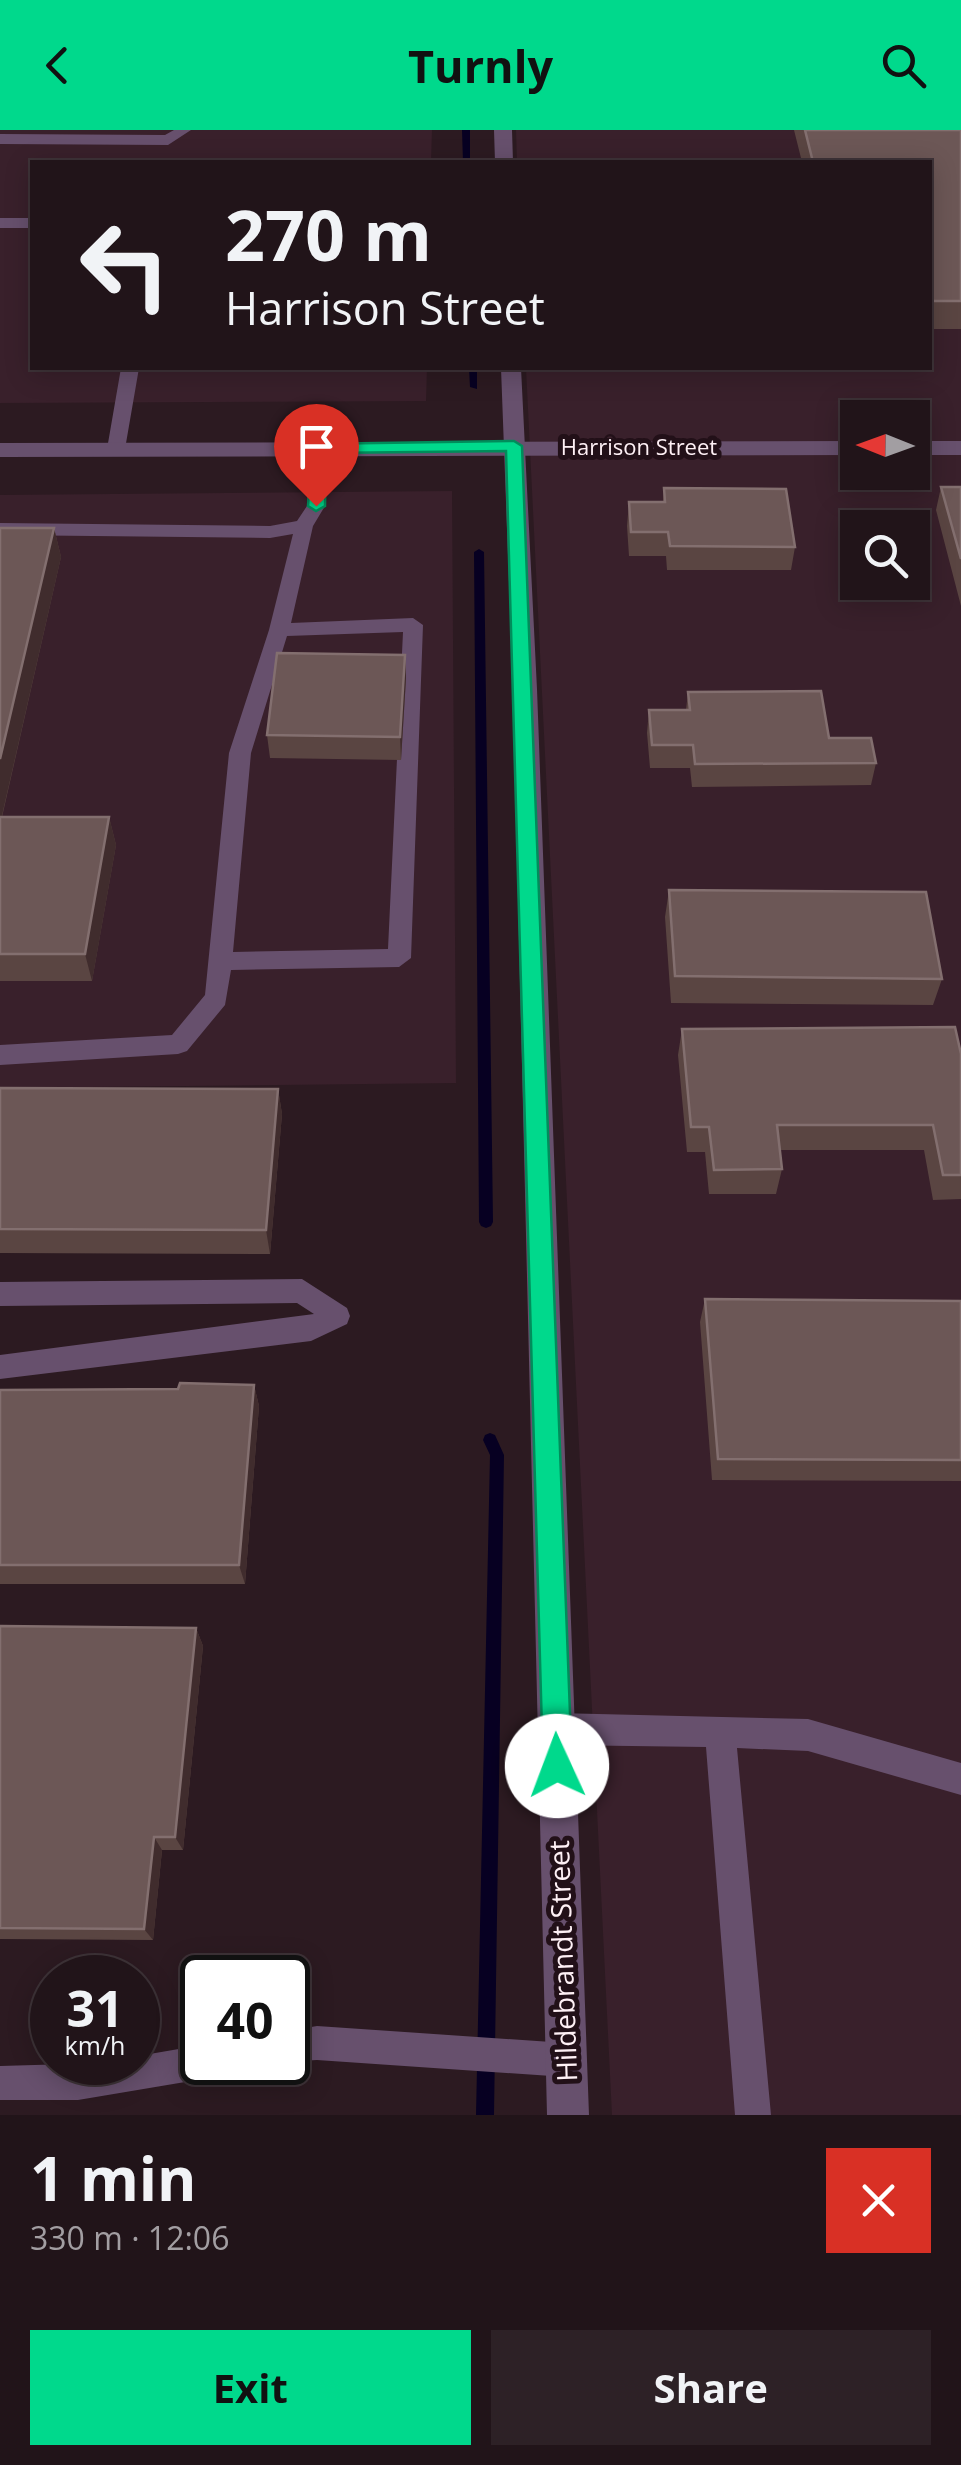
<!DOCTYPE html>
<html lang="en">
<head>
<meta charset="utf-8">
<style>
	body { margin:0; font-family:"Open Sans",sans-serif; background:#2d2126; color:#f1f3f6; height:100vh; display:flex; flex-direction:column; font-size:38px; white-space:nowrap }
	* { box-sizing:border-box; margin:0 }
	p { font-size:32px; color:#a29ea2 }
	.icon { flex:none; width:55px; height:55px; fill:none; stroke:currentColor; stroke-width:2; stroke-linecap:round; stroke-linejoin:round }
	.map { position:relative; height:1985px; overflow:hidden }
	.panel { display:flex; flex-direction:column; background:#211419; flex:1 }
	.panel>* { flex:none }
	.banner { position:absolute; left:30px; top:30px; width:902px; height:210px; border-radius:0px; box-shadow:0 5px 25px #0003,0 0 0 2px #3e3338; background:#211419; color:#f1f3f6; overflow:hidden }
	.needle { width:65px; rotate:271deg }
	.tools { position:absolute; left:840px; top:270px; display:grid; gap:20px }
	.tools a { display:grid; place-items:center; width:90px; height:90px; border-radius:0px; background:#211419; box-shadow:0 5px 25px #0003,0 0 0 2px #3e3338; font-size:50px }
	.speed { position:absolute; left:30px; top:1825px; display:flex; gap:20px; font-size:50px; font-weight:700; text-align:center }
	.speed>* { display:grid; place-content:center; width:130px; height:130px; border-radius:50%; background:#211419; box-shadow:0 5px 25px #0003,0 0 0 2px #3e3338; line-height:1 }
	.speed small { font-size:25px; font-weight:400 }
	.speed .limit { border:5px solid #111; border-radius:15px; background:#fff; color:#111 }
	.pin { position:absolute; display:grid; place-items:center; width:85px; height:85px; color:#fff; margin:-102px -42px; border-radius:50% 50% 50% 0; rotate:-45deg; box-shadow:0 0 10px #0007 }
	.pin .icon { rotate:45deg }
	.me { position:absolute; width:110px; margin:-55px; rotate:358deg; stroke-linejoin:round; filter:drop-shadow(0 0 8px #0008) }
	.turn { display:flex; align-items:center; gap:35px; height:210px; padding:0 30px; font-size:45px }
	.turn .icon { width:130px; height:130px; stroke-width:2.5 }
	.turn b { display:block; font-size:70px; line-height:85px }
	.round { display:grid; place-items:center; flex:none; width:105px; height:105px; border-radius:0px; background:#2d2126 }
	.head { display:flex; align-items:center; justify-content:space-between; height:170px; padding:0 30px }
	h1 { font-size:60px; font-weight:700; line-height:75px }
	.button { display:flex; gap:20px; margin-top:auto; padding:20px 30px }
	.button a { flex:1; height:115px; border-radius:0px; background:#00d98c; color:#111; font-size:40px; font-weight:700; line-height:115px; text-align:center }
	.button a+a { background:#2d2126; color:#f1f3f6 }
	header { display:flex; justify-content:space-between; align-items:center; height:130px; padding:0 30px; background:#00d98c; color:#111; font-size:45px; font-weight:700 }
	.map>svg:first-child { display:block }
</style>
</head>
<body>
<header><svg class="icon" aria-label="back" viewBox="0 0 24 24"><path d="M15 5l-7 7 7 7"/></svg>Turnly<svg class="icon" aria-label="search" viewBox="0 0 24 24"><circle cx="10" cy="10" r="6"/><path d="M15 15l6 6"/></svg></header>
<div class="map">
<svg width="961" height="1985" viewBox="0 0 961 1985">
	<rect width="100%" height="100%" fill="#2c1a21"/>
	<path fill="#39202b" fill-rule="evenodd" d="M0 0H432L431 32H32V238H427L426 271 0 273Z
		M516 0H961V1985H612L526 238H930V32H517ZM858 288H912V342H858ZM858 398H912V452H858Z
		M452 361 456 953 0 958V365Z"/>
	<g fill="none" stroke-linecap="round" stroke-linejoin="round">
		<path fill="#070022" fill-rule="evenodd" d="M462 0H470V32H463Z
			M469 238H477V259L470 257Z
			M479 419 484 422 493 1092 491 1096 486 1098 481 1096 479 1092 474 422Z
			M490 1303 495 1305 504 1325 494 1985H476L490 1325 483 1310 485 1305Z"/>
		<path fill="#67506d" fill-rule="evenodd" d="M174 0H191L168 15 0 14V4L165 5Z
			M0 88H32V98H0Z
			M121 238H139L125 319 116 324 107 319Z
			M318 313 327 318 325 376 313 396 291 493 413 488 423 495 411 828 399 837 231 840 225 875 187 921 178 924 0 935V915L172 905 205 865 229 623 269 500 293 404 270 408 0 405V393L270 396 297 391 307 376 309 318ZM403 502 388 819 233 822 251 623 287 506Z
			M302 1149 347 1178 350 1186 347 1194 311 1211 0 1249V1225L314 1184 297 1173 0 1176V1152Z
			M556 1583 808 1589 961 1633V1665L808 1621 737 1618 771 1985H735L706 1617 556 1615 545 1610 540 1599 545 1588Z
			M317 1896 566 1913 578 1918 583 1930 578 1942 566 1947 317 1930 282 1932H288V1901Z
			M202 1915V1932H220L215 1944 203 1949 78 1970H0V1936L138 1932V1926Z"/>
		<path fill="#67506d" fill-rule="evenodd" d="M858 311V325L0 327V313Z
			M912 311H961V325H912Z"/>
		<path fill="#67506d" fill-rule="evenodd" d="M494 0H512L513 32H495Z
			M501 238H521L537 559 589 1985H547L513 559Z"/>
	</g>
	<path fill="#5a4542" d="M794 0H961V199H930V32H802Z
		M941 357H961V476L936 380Z
		M664 358 795 417 791 440H667L666 426H629L627 396 629 372H663Z
		M0 398H54L61 427 2 687H109L116 715 92 851H0Z
		M405 525 406 548 401 630 270 628 267 605Z
		M688 562 829 608 876 633 871 655 692 657 690 638H650L647 603 649 580H686Z
		M669 760 942 849 933 875 671 873 665 787Z
		M682 899 961 924V1069L933 1070 924 1020H780L782 1039 776 1064H709L705 1022H687L678 925Z
		M0 958 278 959 282 984 270 1124 0 1123Z
		M705 1169 961 1171V1351L712 1350 700 1192Z
		M254 1255 259 1276 245 1454H0V1260L178 1259Z
		M0 1496 196 1498 203 1516 183 1720H162L153 1810 0 1809Z"/>
	<path fill="#402c2d" d="M54 398 61 427 0 694V629Z
		M405 525 406 548 401 630 400 607Z
		M109 687 116 715 92 851 85 824Z
		M278 959 282 984 270 1124 266 1100Z
		M254 1255 259 1276 245 1454 239 1435Z
		M196 1498 203 1516 183 1720 175 1707Z
		M154 1707 162 1720 153 1810 144 1799Z"/>
	<path fill="#6c5756" stroke="#836f6f" stroke-width="2.5" d="M805 0H961V171H930V32H813Z
		M941 357H961V429Z
		M664 358 786 359 795 417 670 416 668 402H631L629 372H665Z
		M0 398H54L0 629Z
		M277 523 405 525 400 607 267 605Z
		M821 561 829 608H871L876 633 695 634 693 615H652L649 580H690L688 562Z
		M0 687H109L85 824H0Z
		M669 760 926 762 942 849 675 846Z
		M955 897 961 924V1045H943L933 995H777L782 1039 714 1040 709 997H691L682 899Z
		M0 958 278 959 266 1100 0 1099Z
		M705 1169 961 1171V1330L718 1329Z
		M180 1253 254 1255 239 1435H0V1260L178 1259Z
		M0 1496 196 1498 175 1707H154L144 1799 0 1798Z"/>
	<path fill="#00d98c" stroke="#008d5b" stroke-width="2.5" d="M514 311 522 316 572 1636 567 1646 557 1650 547 1646 543 1636 506 321 326 323 325 376 316 381 308 376 312 314Z"/>
	<g text-anchor="middle" stroke-width="10" stroke-linejoin="round" paint-order="stroke">
		<g font-size="22" fill="#fef0f5" stroke="#221018">
			<text x="639" y="325">Harrison Street</text>
		</g>
		<g font-size="28" fill="#fef0f5" stroke="#221018">
			<text transform="translate(563 1831) rotate(-92)" y="10">Hildebrandt Street</text>
		</g>
	</g>
</svg>
<div class="tools">
<a><svg class="needle" viewBox="-14 -14 28 28"><path d="M0-13l5 13h-10z" fill="#e53935"/><path d="M0 13l5-13h-10z" fill="#a29ea2"/></svg></a>
<a><svg class="icon" aria-label="search" viewBox="0 0 24 24"><circle cx="10" cy="10" r="6"/><path d="M15 15l6 6"/></svg></a>
</div>
<div class="speed"><div>31<small>km/h</small></div><div class="limit">40</div></div>
<div class="pin" style="left:316px;top:376px;background:#d93025"><svg class="icon" aria-label="arrive" viewBox="0 0 24 24"><path d="M6 21V4h12l-3 4 3 4H6"/></svg></div>
<svg class="me" style="left:557px;top:1636px" viewBox="-20 -20 40 40"><circle r="19" fill="#fff"/><path d="M0-13L10 11 0 6-10 11z" fill="#00d98c"/></svg>
<div class="banner">
<div class="turn"><svg class="icon" aria-label="left" viewBox="0 0 24 24"><path d="M17 20v-9H6M10 6l-5 5 5 5"/></svg><div><b>270 m</b>Harrison Street</div></div>
</div>
</div>
<section class="panel">
<div class="head"><div><h1>1 min</h1><p>330 m · 12:06</p></div><a class="round" style="background:#d93025;color:#fff"><svg class="icon" aria-label="close" viewBox="0 0 24 24"><path d="M6 6l12 12M18 6L6 18"/></svg></a></div>
<div class="button"><a>Exit</a><a>Share</a></div>
</section>
</body>
</html>
